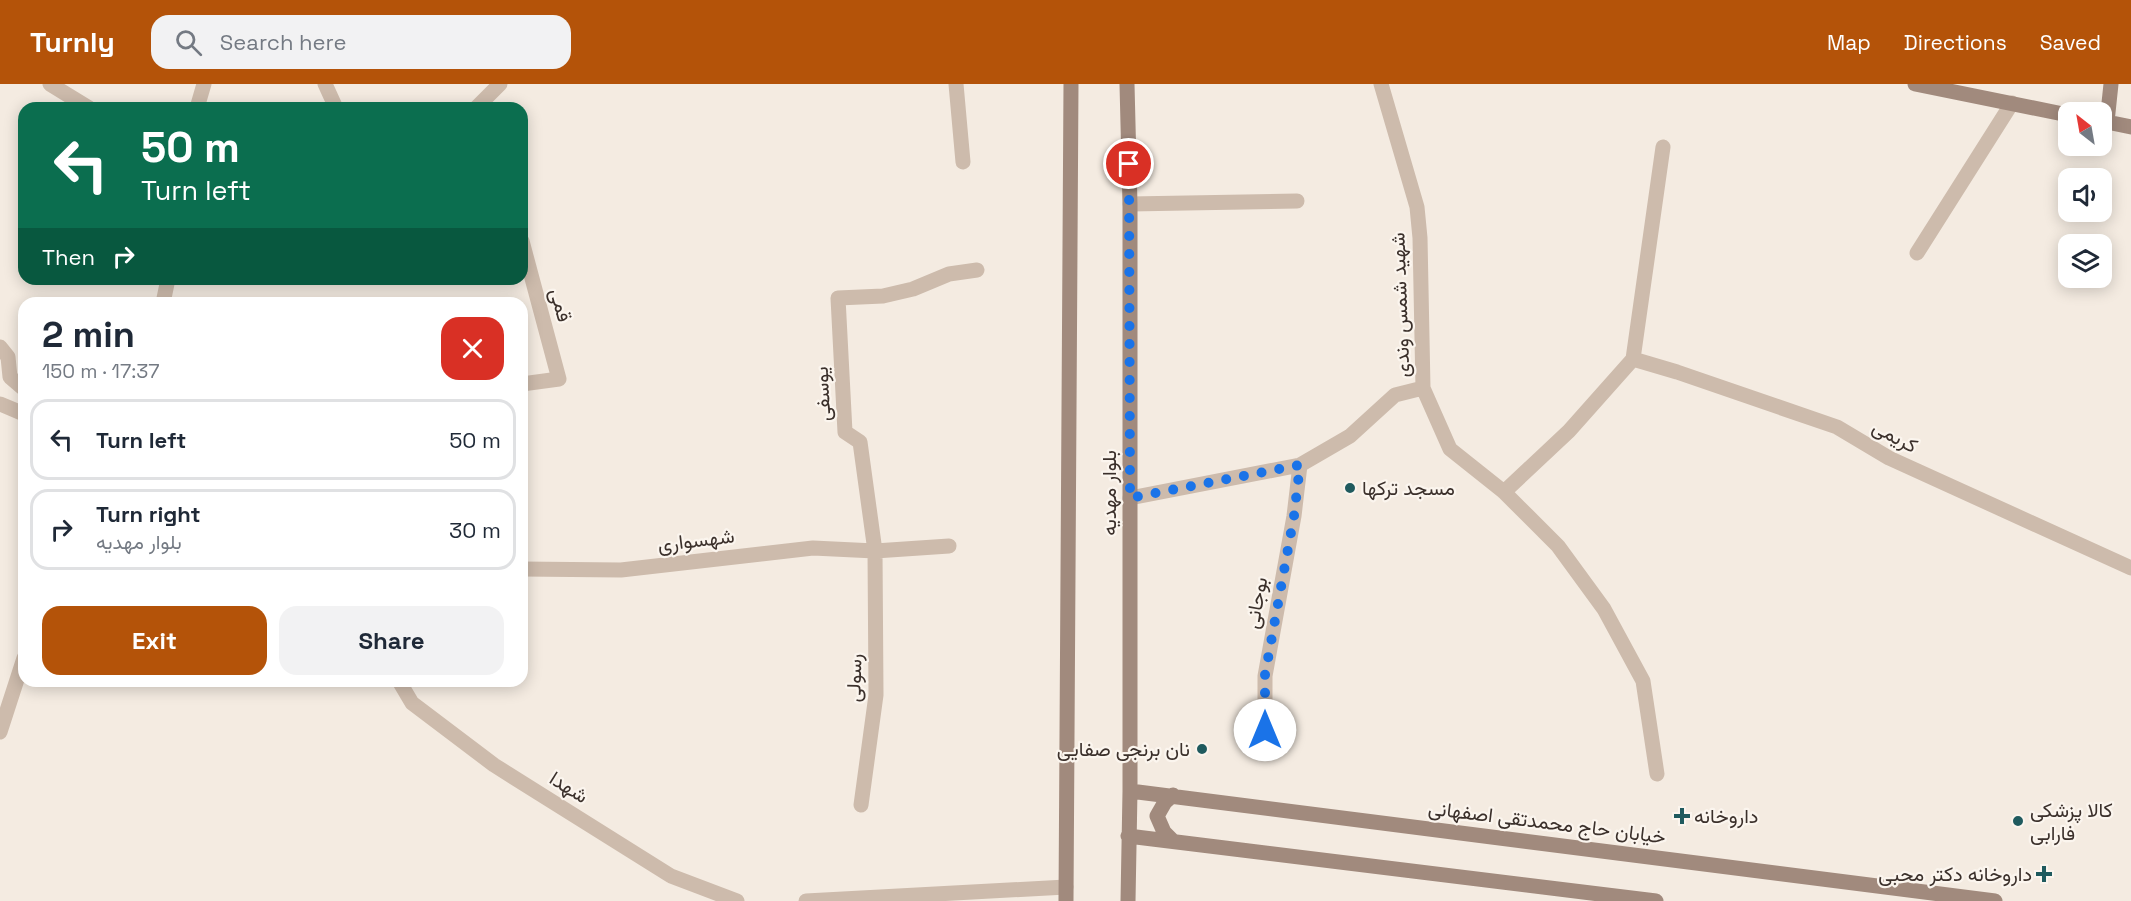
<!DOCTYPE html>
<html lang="en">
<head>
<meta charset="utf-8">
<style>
	body { margin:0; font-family:"Space Grotesk",Vazirmatn,sans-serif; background:#f2f2f3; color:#1f2937; height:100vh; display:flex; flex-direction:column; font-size:22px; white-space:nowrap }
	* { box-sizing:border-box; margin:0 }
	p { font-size:20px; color:#747a83 }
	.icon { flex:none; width:33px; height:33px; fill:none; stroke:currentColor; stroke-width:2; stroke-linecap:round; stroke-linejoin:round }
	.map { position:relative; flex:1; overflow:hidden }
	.panel { position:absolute; left:18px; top:213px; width:510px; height:390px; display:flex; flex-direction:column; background:#fff; border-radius:18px; box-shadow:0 3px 15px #0003 }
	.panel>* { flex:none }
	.banner { position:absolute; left:18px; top:18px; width:510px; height:183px; border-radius:18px; box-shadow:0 3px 15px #0003; background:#0b6e4f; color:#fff; overflow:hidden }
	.needle { width:39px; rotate:329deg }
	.buttons { position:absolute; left:2058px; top:18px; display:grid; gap:12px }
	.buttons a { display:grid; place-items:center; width:54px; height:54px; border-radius:12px; background:#fff; box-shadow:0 3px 15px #0003; font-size:30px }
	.pin { position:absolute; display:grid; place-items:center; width:51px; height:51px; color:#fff; margin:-26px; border:3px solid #fff; border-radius:50%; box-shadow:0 2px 6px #0007 }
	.me { position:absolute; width:66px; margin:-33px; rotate:0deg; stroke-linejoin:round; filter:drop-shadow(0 0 4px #0008) }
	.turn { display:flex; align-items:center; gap:21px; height:126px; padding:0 24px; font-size:27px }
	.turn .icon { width:78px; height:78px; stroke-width:2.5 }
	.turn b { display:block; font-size:42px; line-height:51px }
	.then { display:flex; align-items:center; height:57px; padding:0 24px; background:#0003; gap:12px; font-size:22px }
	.round { display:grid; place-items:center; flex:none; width:63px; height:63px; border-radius:18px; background:#f2f2f3 }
	.overview { display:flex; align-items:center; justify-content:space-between; height:102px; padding:0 24px }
	h1 { font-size:36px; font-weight:700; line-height:45px }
	.button { display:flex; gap:12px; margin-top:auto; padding:12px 24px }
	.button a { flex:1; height:69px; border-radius:18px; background:#b45309; color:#fff; font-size:24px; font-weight:700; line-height:69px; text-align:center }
	.button a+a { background:#f2f2f3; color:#1f2937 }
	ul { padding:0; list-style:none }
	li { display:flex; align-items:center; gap:18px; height:81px; margin:0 12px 9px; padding:0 12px; border:3px solid #e0e1e3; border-radius:18px }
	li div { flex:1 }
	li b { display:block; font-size:22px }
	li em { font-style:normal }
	header { display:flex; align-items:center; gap:36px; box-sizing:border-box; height:84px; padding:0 30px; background:#b45309; color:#fff }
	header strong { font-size:28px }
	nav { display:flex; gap:33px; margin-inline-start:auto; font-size:21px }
	.search { width:420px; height:54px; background:#f2f2f3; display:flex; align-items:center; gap:15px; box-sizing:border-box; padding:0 21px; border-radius:18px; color:#747a83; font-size:22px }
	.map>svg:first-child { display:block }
</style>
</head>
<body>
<header>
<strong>Turnly</strong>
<div class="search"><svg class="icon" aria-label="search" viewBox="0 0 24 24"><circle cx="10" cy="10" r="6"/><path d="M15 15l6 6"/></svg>Search here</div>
<nav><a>Map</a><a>Directions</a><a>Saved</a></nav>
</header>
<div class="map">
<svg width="2131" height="817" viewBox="0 0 2131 817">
	<rect width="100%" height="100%" fill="#f4ebe1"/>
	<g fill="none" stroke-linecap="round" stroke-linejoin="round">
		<path stroke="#cdbbac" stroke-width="15" d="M50 0 89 24
			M325 0 336 24
			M956 0 963 78
			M1381 0 1417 123 1420 154 1423 304 1450 365 1504 408 1558 462 1604 525 1643 597 1657 690
			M197 24 204 0
			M1130 120 1297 117
			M522 157 559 295 522 300
			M1917 169 2012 19
			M0 263 8 273 10 293 24 305
			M1633 275 1677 288 1837 343 1889 374 2131 484
			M1504 408 1569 347 1633 275 1663 63
			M1130 414 1300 381 1350 352 1395 311 1423 304
			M522 485 621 486 813 464 875 467 949 462
			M399 597 412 619 494 681 671 792 737 817
			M1265 665V592L1294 432 1300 381
			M861 721 876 611 875 467 860 358 845 348 838 214 883 212 913 205 949 190 977 186
			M806 817 1066 803"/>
		<path stroke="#cdbbac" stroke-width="15" d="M476 24 500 0
			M163 219 168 195
			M0 320 24 330
			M0 648 24 574"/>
		<path stroke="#a18a7d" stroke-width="15" d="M1127 0 1130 120V707L1128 817
			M1915 0 2068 31
			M2102 37 2131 43
			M2107 38 2111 0
			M1130 707 1995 817
			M1128 752 1656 817
			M1172 756 1164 748 1157 732 1165 718 1173 711
			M1066 817 1071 0"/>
	</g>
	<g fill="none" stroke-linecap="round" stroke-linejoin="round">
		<path stroke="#1a73e8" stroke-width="10" stroke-dasharray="0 18" d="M1129 80 1130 414 1300 381 1294 432 1265 591V646"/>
	</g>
	<g fill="#1f5a5e" stroke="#fbf5ee" stroke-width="2">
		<circle cx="1350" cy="404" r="6"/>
		<circle cx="1202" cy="665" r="6"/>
		<path d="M1679 723h6v6h6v6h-6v6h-6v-6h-6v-6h6z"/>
		<circle cx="2018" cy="737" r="6"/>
		<path d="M2041 781h6v6h6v6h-6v6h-6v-6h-6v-6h6z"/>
	</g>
	<g text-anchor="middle" stroke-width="4.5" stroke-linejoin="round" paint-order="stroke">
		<g font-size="20" fill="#3b302b" stroke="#fbf5ee">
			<text transform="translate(561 221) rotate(75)" y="7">قمی</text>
			<text transform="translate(1400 221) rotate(-92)" y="7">شهید شمس وندی</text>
			<text transform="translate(822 310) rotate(-93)" y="7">یوسفی</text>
			<text transform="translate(1895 352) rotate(28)" y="7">کریمی</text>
			<text transform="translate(1109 409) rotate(-90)" y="7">بلوار مهدیه</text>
			<text transform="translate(696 456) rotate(-7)" y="7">شهسواری</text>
			<text transform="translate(1256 519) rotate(-80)" y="7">بوجانی</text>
			<text transform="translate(854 594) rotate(-88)" y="7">رسولی</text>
			<text transform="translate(569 703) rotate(32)" y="7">شهدا</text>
			<text transform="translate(1547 738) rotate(7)" y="7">خیابان حاج محمدتقی اصفهانی</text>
		</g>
		<g font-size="20" fill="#3b302b" stroke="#fbf5ee" text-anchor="start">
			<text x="1362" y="411">مسجد ترکها</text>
			<text x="1190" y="672" text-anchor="end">نان برنجی صفایی</text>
			<text x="2030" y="733">کالا پزشکی<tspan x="2030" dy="23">فارابی</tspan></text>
			<text x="1694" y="739">داروخانه</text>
			<text x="2032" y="797" text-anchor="end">داروخانه دکتر محبی</text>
		</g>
	</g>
</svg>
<div class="buttons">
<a><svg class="needle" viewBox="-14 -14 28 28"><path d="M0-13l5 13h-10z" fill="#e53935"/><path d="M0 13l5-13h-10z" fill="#747a83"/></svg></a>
<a><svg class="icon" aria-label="sound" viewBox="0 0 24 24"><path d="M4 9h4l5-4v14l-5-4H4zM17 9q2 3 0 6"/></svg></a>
<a><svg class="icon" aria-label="layers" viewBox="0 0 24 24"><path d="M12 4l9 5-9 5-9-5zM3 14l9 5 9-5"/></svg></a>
</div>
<div class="pin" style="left:1129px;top:80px;background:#d93025"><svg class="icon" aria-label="arrive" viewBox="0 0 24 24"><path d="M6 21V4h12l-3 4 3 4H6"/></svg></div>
<svg class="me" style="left:1265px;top:646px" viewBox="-20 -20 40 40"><circle r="19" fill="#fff"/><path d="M0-13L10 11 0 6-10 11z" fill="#1a73e8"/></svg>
<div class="banner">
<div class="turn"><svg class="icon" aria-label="left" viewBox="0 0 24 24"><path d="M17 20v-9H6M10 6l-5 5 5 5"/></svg><div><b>50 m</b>Turn left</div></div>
<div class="then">Then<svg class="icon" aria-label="right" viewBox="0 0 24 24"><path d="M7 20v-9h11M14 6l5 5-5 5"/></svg></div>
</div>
<section class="panel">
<div class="overview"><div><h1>2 min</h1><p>150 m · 17:37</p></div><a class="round" style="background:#d93025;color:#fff"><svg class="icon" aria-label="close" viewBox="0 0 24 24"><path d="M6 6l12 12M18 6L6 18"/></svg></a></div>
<ul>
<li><svg class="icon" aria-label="left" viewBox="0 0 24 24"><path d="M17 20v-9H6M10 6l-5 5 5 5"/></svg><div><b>Turn left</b></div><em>50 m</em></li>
<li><svg class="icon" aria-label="right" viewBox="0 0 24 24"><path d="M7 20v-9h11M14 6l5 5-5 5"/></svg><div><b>Turn right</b><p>بلوار مهدیه</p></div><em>30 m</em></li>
</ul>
<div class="button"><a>Exit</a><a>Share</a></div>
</section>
</div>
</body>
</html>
